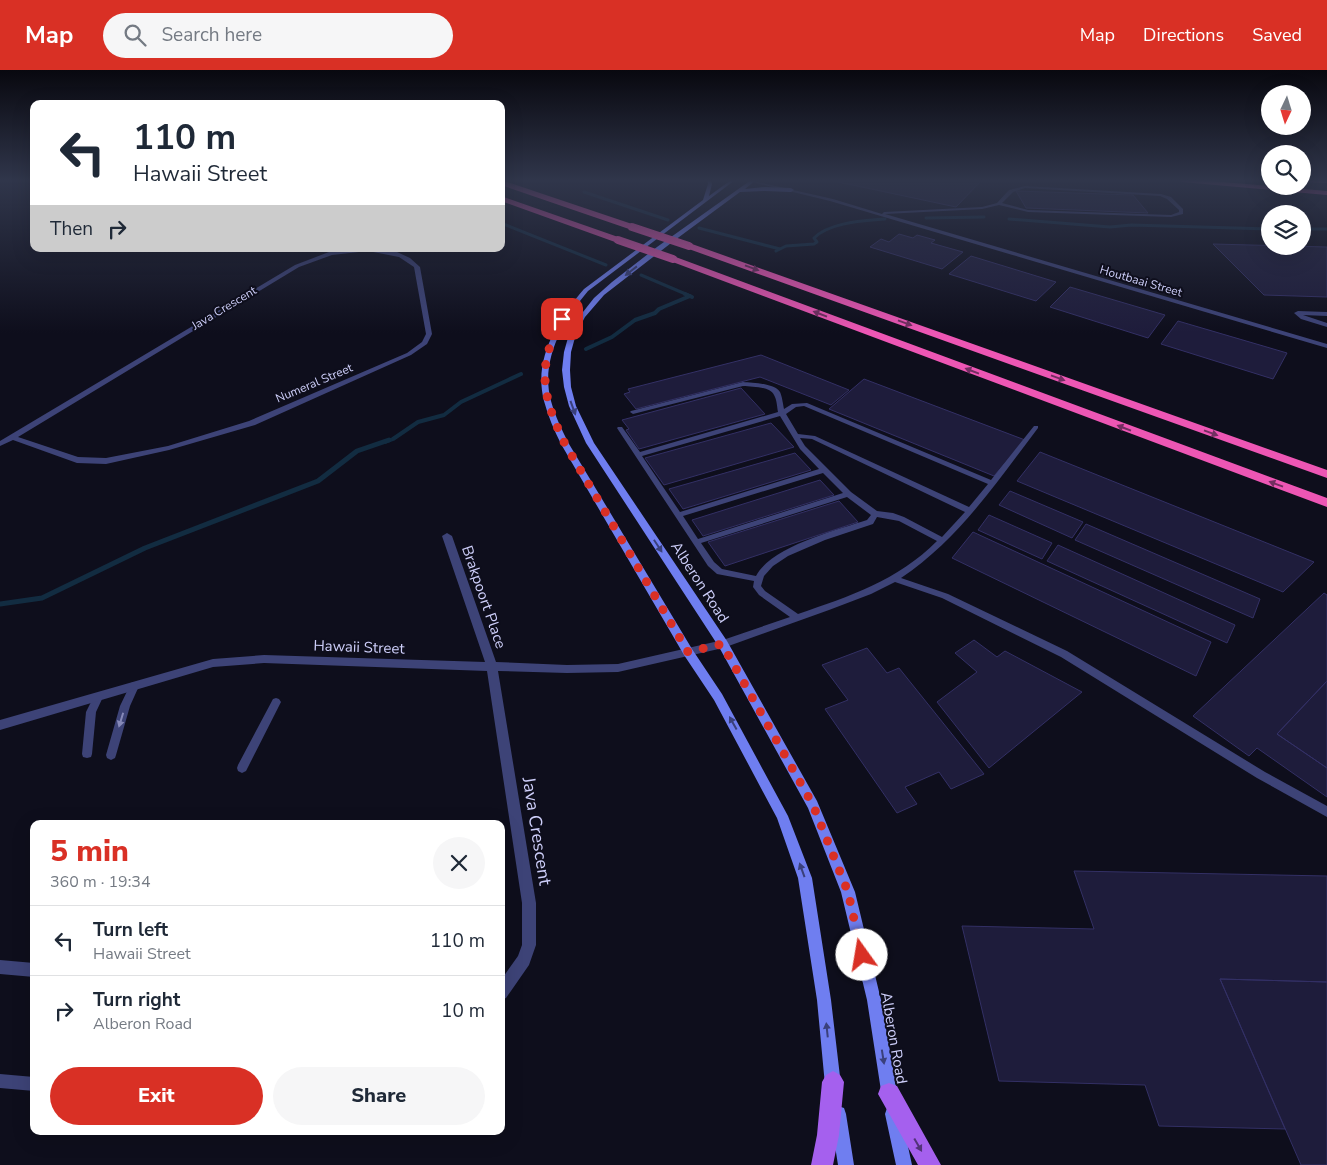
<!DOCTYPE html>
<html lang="en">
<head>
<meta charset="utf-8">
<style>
	body { margin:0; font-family:"Nunito Sans",sans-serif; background:#f6f6f7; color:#1f2937; height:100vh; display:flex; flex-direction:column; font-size:19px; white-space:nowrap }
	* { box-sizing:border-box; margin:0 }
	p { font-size:16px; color:#747a83 }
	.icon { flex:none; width:28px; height:28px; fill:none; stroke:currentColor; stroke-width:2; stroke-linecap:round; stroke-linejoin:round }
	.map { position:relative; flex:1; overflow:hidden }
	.sheet { position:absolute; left:30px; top:750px; width:475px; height:315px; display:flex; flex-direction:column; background:#fff; border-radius:10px; box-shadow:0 5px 20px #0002 }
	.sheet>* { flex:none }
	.hud { position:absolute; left:30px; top:30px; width:475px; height:152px; border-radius:10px; box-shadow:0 5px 20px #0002; background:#fff; color:#1f2937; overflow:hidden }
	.needle { width:32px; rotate:184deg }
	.buttons { position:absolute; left:1261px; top:15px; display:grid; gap:10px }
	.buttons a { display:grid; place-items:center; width:50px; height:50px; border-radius:50%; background:#fff; box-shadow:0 5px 20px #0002; font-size:25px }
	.pin { position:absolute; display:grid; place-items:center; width:42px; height:42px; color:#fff; margin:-21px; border-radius:10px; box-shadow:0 2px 8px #0006 }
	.me { position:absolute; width:55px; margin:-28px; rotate:347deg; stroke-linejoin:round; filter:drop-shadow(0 0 4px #0008) }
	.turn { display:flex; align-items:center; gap:18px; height:105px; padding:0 20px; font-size:22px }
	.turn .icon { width:65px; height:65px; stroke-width:2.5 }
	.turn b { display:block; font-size:35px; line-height:42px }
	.then { display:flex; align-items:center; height:48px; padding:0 20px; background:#0003; gap:10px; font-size:19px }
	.round { display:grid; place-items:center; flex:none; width:52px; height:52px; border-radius:26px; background:#f6f6f7 }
	.overview { display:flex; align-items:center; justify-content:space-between; height:85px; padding:0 20px }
	h1 { font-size:30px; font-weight:800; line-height:38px; color:#d93025 }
	.button { display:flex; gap:10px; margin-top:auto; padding:10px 20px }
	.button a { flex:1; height:58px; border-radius:30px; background:#d93025; color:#fff; font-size:20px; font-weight:800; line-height:58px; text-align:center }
	.button a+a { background:#f6f6f7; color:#1f2937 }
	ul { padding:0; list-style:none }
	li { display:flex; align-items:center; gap:15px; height:70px; padding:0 20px; border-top:1px solid #e0e1e3 }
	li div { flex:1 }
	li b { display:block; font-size:19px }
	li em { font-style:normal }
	header { display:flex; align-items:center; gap:30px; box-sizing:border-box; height:70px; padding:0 25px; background:#d93025; color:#fff }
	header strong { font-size:24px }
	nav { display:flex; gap:28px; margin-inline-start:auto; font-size:18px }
	.search { width:350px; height:45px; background:#f6f6f7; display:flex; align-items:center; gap:12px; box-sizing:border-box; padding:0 18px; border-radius:28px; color:#747a83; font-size:19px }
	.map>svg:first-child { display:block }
</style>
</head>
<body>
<header>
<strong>Map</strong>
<div class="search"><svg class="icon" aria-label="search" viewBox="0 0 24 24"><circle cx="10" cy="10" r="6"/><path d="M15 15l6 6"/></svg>Search here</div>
<nav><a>Map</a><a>Directions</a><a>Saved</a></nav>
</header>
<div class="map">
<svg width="1327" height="1095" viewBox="0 0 1327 1095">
	<rect width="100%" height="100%" fill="#0e0e1c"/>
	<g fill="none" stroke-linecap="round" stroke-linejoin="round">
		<path stroke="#122c41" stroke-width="3" d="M584 122 668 150
			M926 148 984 147
			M1009 149 1110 157 1131 155 1270 159
			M501 153 606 195
			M699 158 780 179
			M1302 159H1327
			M776 181 786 176 814 174 817 172 814 168C830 152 863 151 885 149
			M641 205 688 225"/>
		<path stroke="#122c41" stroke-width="4" d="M685 224 692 227
			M586 279 612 267 635 250 655 243 659 239 690 226
			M385 372 393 369 418 352 444 345 461 332 521 304"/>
		<path stroke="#122c41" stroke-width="5" d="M0 534 42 528 145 478 318 411 357 381 389 370"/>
	</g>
	<path fill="#1e1c3b" stroke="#333065" d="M829 110H982L956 137Z
		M1016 121 1133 125 1148 143 1026 138Z
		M899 164 913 168 917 165 935 170 931 173 963 182 942 199 870 177 881 169 889 172Z
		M1213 174 1327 177V227L1264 225Z
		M971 186 1056 212 1036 231 949 204Z
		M1070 217 1165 245 1148 268 1050 237Z
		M1178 251 1287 283 1273 309 1161 274Z
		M761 285 849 320 831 335 760 307 636 339 624 324 630 322 628 319Z
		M864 309 1025 370 994 406 829 339Z
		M741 318 765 344 639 379 626 360 629 359 622 350Z
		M771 353 794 377 664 415 645 388Z
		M1040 382 1314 492 1283 522 1017 411Z
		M795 383 811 400 683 439 669 419Z
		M820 410 834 425 703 466 692 450Z
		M1010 421 1083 452 1072 468 999 435Z
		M839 431 858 452 725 496 708 472Z
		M989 445 1052 473 1042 489 978 460Z
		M1086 454 1260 529 1253 548 1075 470Z
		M973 462 1211 572 1196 606 952 488Z
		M1058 475 1235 555 1227 573 1047 491Z
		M1324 523 1327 525V611L1277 664 1327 698V727L1257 678 1249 686 1193 646Z
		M974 570 997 587 1005 581 1082 622 989 698 937 632 977 602 955 583Z
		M867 578 887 603 899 598 984 704 951 719 939 702 905 717 917 734 897 743 825 639 848 630 822 595Z
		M1327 611V698L1277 664Z
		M1074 801 1327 806V912L1220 909 1285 1059 1159 1056 1145 1015 999 1011 962 856 1094 859Z
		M1220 909 1327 912V1095H1301Z"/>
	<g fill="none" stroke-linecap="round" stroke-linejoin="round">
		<path fill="#3d4377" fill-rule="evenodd" d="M744 110H749L833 129 882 144 884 142 982 137 997 133 1009 120 1025 116 1161 124 1171 127 1183 139V144L1171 147 1028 142 999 135 982 139 885 144 1327 274V278L830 131ZM1025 118 1160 126 1167 129 1179 140V142L1171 145 1028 140 1002 133 1013 122Z
			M1298 241 1327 242V246L1303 245 1327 253V257L1301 249 1294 243Z
			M743 312C753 313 774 313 780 322 782 326 783 334 784 339L792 334 807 333 991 410 1034 356H1038V358C996 413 959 469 901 508L948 524 1067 581 1265 702 1327 736V747L1257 708 1061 587 942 528 895 512 871 524 829 540 723 578 720 577 718 574 720 571 790 547 759 525 753 517 754 511 717 504 708 496 617 358 618 357H622L640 382 778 342C777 337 777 330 774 325 770 316 752 317 743 316L633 344 630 342 631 341ZM804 336 988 414 969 437 815 366 798 364 786 344 796 337ZM780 346 800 379 819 399 680 442 642 386ZM800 368 812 369 965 442 942 467 904 447 893 443 877 441 851 422 805 376ZM823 403 843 423 698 469 683 446ZM847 427 871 445 867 450C837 460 772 476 756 506L722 499 714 492 701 473ZM877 447 899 451 937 471C897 511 850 526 798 544L765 521 761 516 764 506 773 496 788 486 825 470 873 454Z
			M134 612 137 613 139 616 130 636 116 685 115 688 111 690 107 688 106 685 120 636 131 613Z
			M98 623 101 624 103 627 96 642 92 684 91 687 87 688 83 687 82 684 86 642 95 624Z
			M276 628 279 629 281 632 246 701 242 703 238 701 237 698 238 695 273 629Z
			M0 1004 34 1007V1021L0 1018Z"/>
		<path fill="#3d4377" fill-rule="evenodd" d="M354 179H381L397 182 410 188 420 197 432 264 427 274 411 285 255 355 169 380 106 394 77 393 13 370 0 376V371L295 195 329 182ZM368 181 399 187 414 197 426 264 422 272 407 283 249 351 168 376 106 388 78 387 18 367 299 197 332 185Z
			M447 463 452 466 496 592 567 595 618 594 723 570 727 571 728 574 727 577 723 578 618 602 567 603 498 601 536 833V875L529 895 506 928 501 930V910L518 886 522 875V833L487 601 264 593 213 597 0 660V650L213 589 264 585 485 592 442 466Z
			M0 890 34 893V907L0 904Z"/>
		<path fill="#6f7ef0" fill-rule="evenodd" d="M707 110H711L712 114 709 126 731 110H735L588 221C563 251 540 290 551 331 555 346 562 360 569 374L692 579 722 624 788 746 812 808 831 930 841 1015 838 1020 833 1023 828 1020 825 1015 817 930 798 808 777 748 714 630 684 585 561 374C554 360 548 346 544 331 533 289 558 249 584 219L703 130 708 114Z
			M751 110H756L745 119 765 117 791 118 794 120 791 122 765 121 740 122 675 170 604 225 585 247 576 264 571 282 570 300 571 317 576 336 594 373 727 571 817 731 855 822 881 930 898 1027 896 1033 890 1035 884 1033 882 1027 867 930 841 822 808 738 719 577 586 373 569 336 564 317 562 300 564 282 569 264 579 247 594 228 612 212 657 177Z
			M838 1036 844 1038 846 1044 854 1095H838L830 1044 832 1038Z
			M893 1036 899 1038 901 1044 912 1095H896L885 1044 887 1038Z"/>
		<path fill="#a560ee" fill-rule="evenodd" d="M833 1001 840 1005 844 1012 839 1065 833 1095H811L817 1065 822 1012 826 1005Z
			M889 1013 897 1016 941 1095H918L878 1024 881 1016Z"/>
		<path fill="#ed56b4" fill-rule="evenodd" d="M501 110 635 155 636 157 629 159 501 115Z
			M1179 110H1201L1327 121V125L1182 112Z
			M1302 110H1327V113L1302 112Z
			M501 126 621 168 622 170 615 172 501 131Z
			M686 174H692L1327 400V408L686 178Z
			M673 186 1327 428V437L670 191V187Z"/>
		<path stroke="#ed56b4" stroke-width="8" d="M632 157 689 176
			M618 170 673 189"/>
	</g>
	<defs><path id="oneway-solid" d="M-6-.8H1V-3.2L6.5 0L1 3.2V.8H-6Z" transform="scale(1.25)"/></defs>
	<g fill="#722e60">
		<use href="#oneway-solid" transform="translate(752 198) rotate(20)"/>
		<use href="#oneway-solid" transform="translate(820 244) rotate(-159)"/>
		<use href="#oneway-solid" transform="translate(905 253) rotate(20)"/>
		<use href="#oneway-solid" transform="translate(972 301) rotate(-159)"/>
		<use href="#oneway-solid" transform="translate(1058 308) rotate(20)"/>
		<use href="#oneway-solid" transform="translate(1124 358) rotate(-159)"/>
		<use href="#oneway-solid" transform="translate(1211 363) rotate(20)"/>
		<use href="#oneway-solid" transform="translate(1276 414) rotate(-160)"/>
	</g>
	<g fill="#3a407b">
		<use href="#oneway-solid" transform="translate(631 201) rotate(142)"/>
		<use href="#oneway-solid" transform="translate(573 338) rotate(70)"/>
		<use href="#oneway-solid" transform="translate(658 476) rotate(57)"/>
		<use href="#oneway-solid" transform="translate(733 653) rotate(-119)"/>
		<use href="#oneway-solid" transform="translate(802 800) rotate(-110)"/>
		<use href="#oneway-solid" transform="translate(827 960) rotate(-96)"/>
		<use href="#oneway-solid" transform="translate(883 987) rotate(81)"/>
	</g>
	<use fill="#8689b8" href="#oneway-solid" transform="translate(121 650) rotate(107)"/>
	<use fill="#52337a" href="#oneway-solid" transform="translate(918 1075) rotate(60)"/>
	<linearGradient id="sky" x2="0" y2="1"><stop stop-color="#08080f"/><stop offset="0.42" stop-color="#30364b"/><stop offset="1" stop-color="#30364b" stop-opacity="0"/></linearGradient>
	<rect width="1327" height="263" fill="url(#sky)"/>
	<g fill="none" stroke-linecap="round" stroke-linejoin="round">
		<path stroke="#d93025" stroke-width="9" stroke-dasharray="0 16.2" d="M562 249C536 297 542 326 565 374L688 582 722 574 813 735 848 822 862 885"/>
	</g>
	<g text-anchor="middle" stroke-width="4" stroke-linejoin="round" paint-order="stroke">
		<g font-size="12" fill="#cecffa" stroke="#0e0e1c">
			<text transform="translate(1141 211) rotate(16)" y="4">Houtbaai Street</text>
			<text transform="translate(224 238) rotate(-31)" y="4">Java Crescent</text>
			<text transform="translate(314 313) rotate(-23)" y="4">Numeral Street</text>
		</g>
		<g font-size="15" fill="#cecffa" stroke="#0e0e1c">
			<text transform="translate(700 512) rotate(57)" y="5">Alberon Road</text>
			<text transform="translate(484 527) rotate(71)" y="5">Brakpoort Place</text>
			<text transform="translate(359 577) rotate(2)" y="5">Hawaii Street</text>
			<text transform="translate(894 968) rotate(80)" y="5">Alberon Road</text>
		</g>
		<g font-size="18" fill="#cecffa" stroke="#0e0e1c">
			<text transform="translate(537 761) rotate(81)" y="6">Java Crescent</text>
		</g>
	</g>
</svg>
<div class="buttons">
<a><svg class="needle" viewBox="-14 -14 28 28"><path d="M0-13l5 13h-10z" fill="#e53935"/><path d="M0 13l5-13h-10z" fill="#747a83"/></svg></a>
<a><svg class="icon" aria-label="search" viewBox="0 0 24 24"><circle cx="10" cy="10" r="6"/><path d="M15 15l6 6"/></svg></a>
<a><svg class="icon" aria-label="layers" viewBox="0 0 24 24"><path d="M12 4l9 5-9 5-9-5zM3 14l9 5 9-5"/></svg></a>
</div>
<div class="pin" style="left:562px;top:249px;background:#d93025"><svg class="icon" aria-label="arrive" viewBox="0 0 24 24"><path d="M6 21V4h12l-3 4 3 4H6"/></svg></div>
<svg class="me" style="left:862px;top:885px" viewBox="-20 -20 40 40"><circle r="19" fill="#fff"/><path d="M0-13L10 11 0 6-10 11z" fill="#d93025"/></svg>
<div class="hud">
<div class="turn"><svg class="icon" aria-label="left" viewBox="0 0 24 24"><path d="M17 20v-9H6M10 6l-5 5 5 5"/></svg><div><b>110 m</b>Hawaii Street</div></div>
<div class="then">Then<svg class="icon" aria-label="right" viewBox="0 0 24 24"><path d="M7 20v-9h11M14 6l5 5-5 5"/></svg></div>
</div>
<section class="sheet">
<div class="overview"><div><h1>5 min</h1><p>360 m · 19:34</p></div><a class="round"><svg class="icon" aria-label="close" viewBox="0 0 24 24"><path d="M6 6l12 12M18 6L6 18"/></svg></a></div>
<ul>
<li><svg class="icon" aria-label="left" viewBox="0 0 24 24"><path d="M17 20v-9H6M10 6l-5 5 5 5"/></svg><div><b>Turn left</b><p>Hawaii Street</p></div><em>110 m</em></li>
<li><svg class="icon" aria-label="right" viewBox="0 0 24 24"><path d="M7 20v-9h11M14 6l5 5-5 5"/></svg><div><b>Turn right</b><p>Alberon Road</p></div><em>10 m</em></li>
</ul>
<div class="button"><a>Exit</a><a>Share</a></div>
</section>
</div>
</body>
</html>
